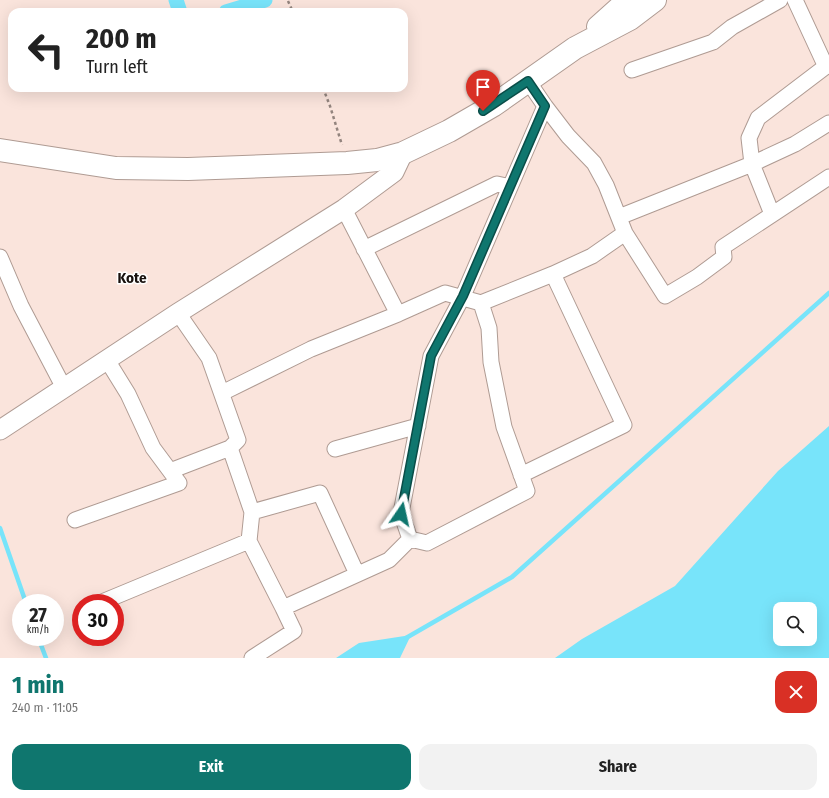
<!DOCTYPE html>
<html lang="en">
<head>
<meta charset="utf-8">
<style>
	body { margin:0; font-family:"Fira Sans Condensed",sans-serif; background:#f2f2f2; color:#222; height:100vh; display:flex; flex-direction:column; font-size:15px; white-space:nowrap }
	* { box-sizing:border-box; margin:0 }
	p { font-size:13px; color:#767676 }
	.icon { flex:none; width:22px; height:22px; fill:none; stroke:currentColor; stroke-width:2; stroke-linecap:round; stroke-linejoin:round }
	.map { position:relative; height:658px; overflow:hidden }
	.drawer { display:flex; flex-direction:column; background:#fff; flex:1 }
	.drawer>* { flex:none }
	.guide { position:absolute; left:8px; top:8px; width:400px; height:84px; border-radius:12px; box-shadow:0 4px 16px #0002; background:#fff; color:#222; overflow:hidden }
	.tools { position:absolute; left:773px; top:602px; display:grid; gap:8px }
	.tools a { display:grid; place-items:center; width:44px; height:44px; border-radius:8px; background:#fff; box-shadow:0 4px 16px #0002; font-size:20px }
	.speed { position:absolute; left:12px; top:594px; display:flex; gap:8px; font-size:20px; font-weight:700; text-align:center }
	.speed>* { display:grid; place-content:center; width:52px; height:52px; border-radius:50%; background:#fff; box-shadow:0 4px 16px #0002; line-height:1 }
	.speed small { font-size:10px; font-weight:400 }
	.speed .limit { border:6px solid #d22; background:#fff; color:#111 }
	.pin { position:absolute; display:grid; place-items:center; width:34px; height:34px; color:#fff; margin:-41px -17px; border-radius:50% 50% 50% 0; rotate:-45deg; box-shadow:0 0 4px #0007 }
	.pin .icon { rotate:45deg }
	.me { position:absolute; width:44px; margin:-22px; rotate:11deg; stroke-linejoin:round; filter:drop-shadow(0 0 3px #0008) }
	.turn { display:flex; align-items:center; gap:14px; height:84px; padding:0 12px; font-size:18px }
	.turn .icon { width:52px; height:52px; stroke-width:2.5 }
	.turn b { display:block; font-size:28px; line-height:34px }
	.round { display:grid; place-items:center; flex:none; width:42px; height:42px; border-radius:12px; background:#f2f2f2 }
	.head { display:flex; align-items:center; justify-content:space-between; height:68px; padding:0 12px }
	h1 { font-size:24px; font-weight:700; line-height:30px; color:#0f766e }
	.action { display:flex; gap:8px; margin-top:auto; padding:8px 12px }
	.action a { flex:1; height:46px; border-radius:12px; background:#0f766e; color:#fff; font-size:16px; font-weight:700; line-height:46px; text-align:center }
	.action a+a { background:#f2f2f2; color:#222 }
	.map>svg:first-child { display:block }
</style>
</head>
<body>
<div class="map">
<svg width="829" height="658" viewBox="0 0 829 658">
	<rect width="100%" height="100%" fill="#fae4dc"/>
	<path fill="#78e4fa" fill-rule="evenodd" d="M829 426V658H555L582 639 675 586 778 471ZM780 609H810V639H780Z
		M411 635 400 658H336L359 643Z"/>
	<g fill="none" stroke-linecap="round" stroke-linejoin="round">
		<path stroke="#78e4fa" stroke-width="4.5" d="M0 528 26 603
			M38 637 46 658
			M406 638 512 577 829 293"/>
		<path stroke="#78e4fa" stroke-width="15" d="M176 0 180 12
			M226 12 265 0"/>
		<g stroke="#af9b93" stroke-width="17">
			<path id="minor" d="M795 0 826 67
				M632 70 713 42 732 27 780 0
				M545 106 568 136 594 163 606 185 625 233 665 296 697 277 724 257 723 247 829 177
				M344 209 398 314
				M772 214 752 164 749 138 758 118 829 64
				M619 217 752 164 795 144 829 123
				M364 249 497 184 510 187
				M0 257 21 306 64 388
				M481 303 553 274 592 256 625 233
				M222 393 311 349 398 314 445 293 481 303 489 328 491 362 504 427 527 491 427 543 410 539
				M230 448 252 512 249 541 283 608
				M335 449 418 426
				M170 471 230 448 238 440 209 358 178 313
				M521 475 624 425 553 274
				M252 512 320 493 357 574
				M75 520 179 483 153 448 128 394 107 360
				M102 602 249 541
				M252 658 294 631 283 608 389 560 410 539 401 513 431 356 463 296 545 106 528 81"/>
		</g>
		<g stroke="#af9b93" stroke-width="21">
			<path id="tertiary" d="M0 430 178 313 344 209 394 172 403 153"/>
		</g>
		<g stroke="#af9b93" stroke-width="24">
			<path id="trunk" d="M598 27 628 0
				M0 150 116 168 188 169 347 163 377 160 403 153 449 131 494 105 575 48 630 19 655 0"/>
		</g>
		<path stroke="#93847e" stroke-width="2.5" stroke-dasharray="3 3" stroke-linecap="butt" d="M288 1 293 12
			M323 88 330 106 342 145"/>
		<use href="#minor" stroke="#fff" stroke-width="15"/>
		<use href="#tertiary" stroke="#fff" stroke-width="19"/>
		<use href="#trunk" stroke="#fff" stroke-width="22"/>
	</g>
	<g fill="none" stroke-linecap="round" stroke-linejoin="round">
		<g stroke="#0a4d48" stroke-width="10">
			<path id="route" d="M401 514 431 356 463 296 545 106 528 81 483 111"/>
		</g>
		<use href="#route" stroke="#0f766e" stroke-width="7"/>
	</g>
	<g text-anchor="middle" stroke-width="3" stroke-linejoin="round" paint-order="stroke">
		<g font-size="15" font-weight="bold" fill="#18110e" stroke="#fff">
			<text x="132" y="283">Kote</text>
		</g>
	</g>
</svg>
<div class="tools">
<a><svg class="icon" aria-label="search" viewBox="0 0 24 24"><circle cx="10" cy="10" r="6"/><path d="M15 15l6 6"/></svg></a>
</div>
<div class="speed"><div>27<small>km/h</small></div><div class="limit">30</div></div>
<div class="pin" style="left:483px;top:111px;background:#d93025"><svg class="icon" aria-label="arrive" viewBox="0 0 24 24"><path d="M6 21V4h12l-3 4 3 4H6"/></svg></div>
<svg class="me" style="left:401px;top:514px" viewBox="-20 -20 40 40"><path d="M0-17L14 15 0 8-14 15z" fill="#0f766e" stroke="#fff" stroke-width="4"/></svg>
<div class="guide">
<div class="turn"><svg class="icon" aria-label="left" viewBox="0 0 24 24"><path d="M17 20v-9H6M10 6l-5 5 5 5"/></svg><div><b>200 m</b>Turn left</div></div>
</div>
</div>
<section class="drawer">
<div class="head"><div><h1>1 min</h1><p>240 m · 11:05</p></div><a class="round" style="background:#d93025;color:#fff"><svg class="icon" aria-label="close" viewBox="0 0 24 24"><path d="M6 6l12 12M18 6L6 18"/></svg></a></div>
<div class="action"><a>Exit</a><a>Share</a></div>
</section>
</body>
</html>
